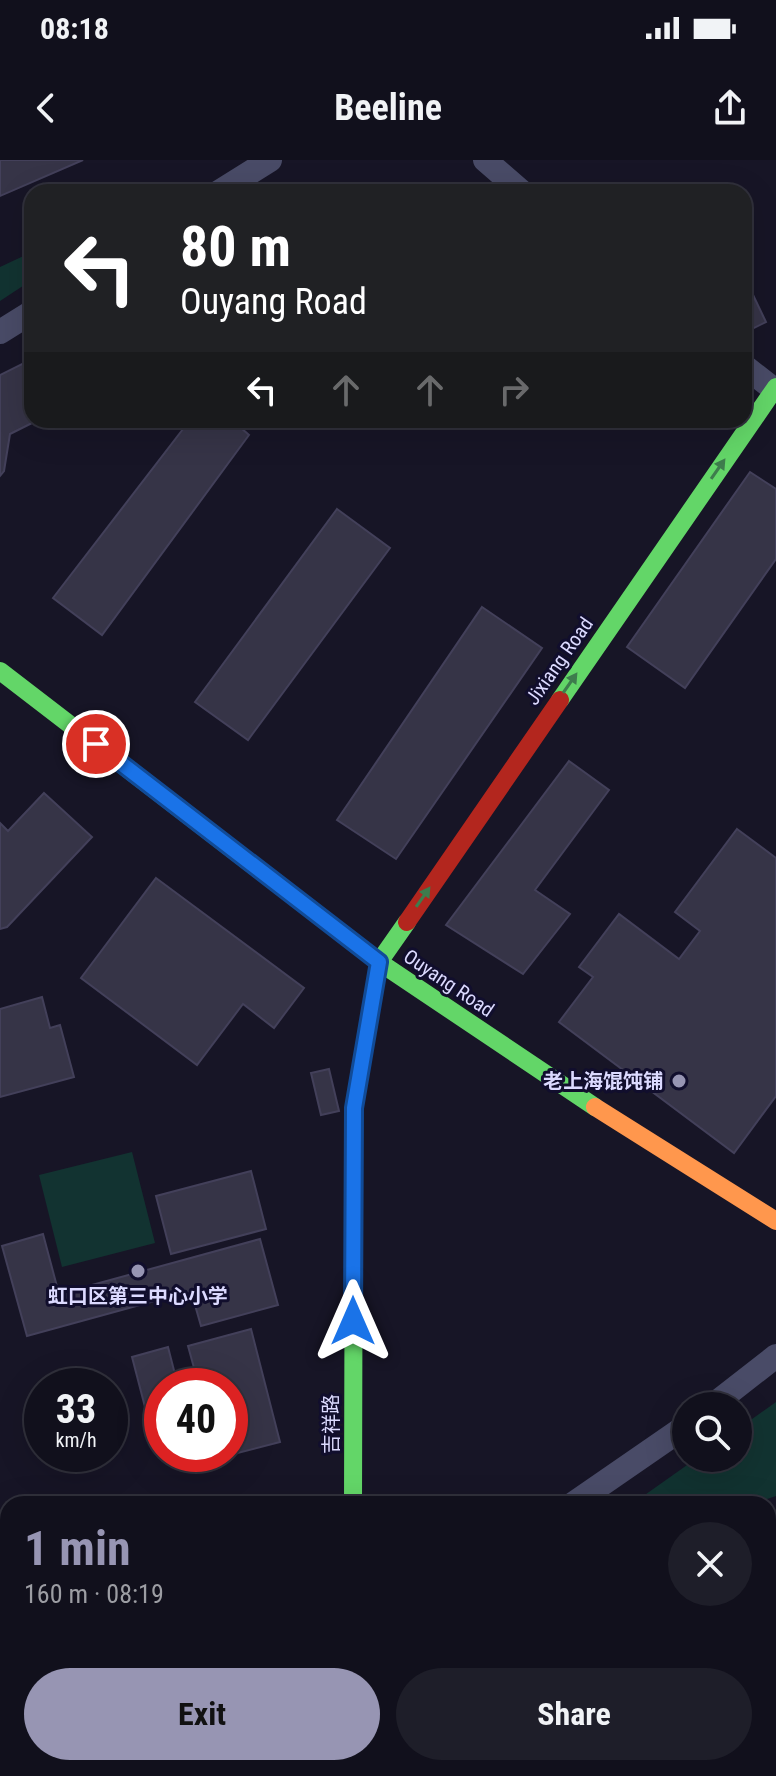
<!DOCTYPE html>
<html lang="en">
<head>
<meta charset="utf-8">
<style>
	body { margin:0; font-family:"Roboto Condensed","Noto Sans SC",sans-serif; background:#1e1e29; color:#f1f3f6; height:100vh; display:flex; flex-direction:column; font-size:30px; white-space:nowrap }
	* { box-sizing:border-box; margin:0 }
	p { font-size:26px; color:#9c9da3 }
	.icon { flex:none; width:44px; height:44px; fill:none; stroke:currentColor; stroke-width:2; stroke-linecap:round; stroke-linejoin:round }
	.map { position:relative; flex:1; overflow:hidden }
	.side { position:absolute; left:0px; top:1336px; width:776px; height:280px; display:flex; flex-direction:column; background:#11101c; border-radius:24px 24px 0 0; box-shadow:0 8px 32px #0002,0 0 0 2px #30303b }
	.side>* { flex:none }
	.hud { position:absolute; left:24px; top:24px; width:728px; height:244px; border-radius:24px; box-shadow:0 8px 32px #0002,0 0 0 2px #30303b; background:#202124; color:#fff; overflow:hidden }
	.controls { position:absolute; left:672px; top:1232px; display:grid; gap:16px }
	.controls a { display:grid; place-items:center; width:80px; height:80px; border-radius:50%; background:#11101c; box-shadow:0 8px 32px #0002,0 0 0 2px #30303b; font-size:40px }
	.speed { position:absolute; left:24px; top:1208px; display:flex; gap:16px; font-size:40px; font-weight:700; text-align:center }
	.speed>* { display:grid; place-content:center; width:104px; height:104px; border-radius:50%; background:#11101c; box-shadow:0 8px 32px #0002,0 0 0 2px #30303b; line-height:1 }
	.speed small { font-size:20px; font-weight:400 }
	.speed .limit { border:12px solid #d22; background:#fff; color:#111 }
	.pin { position:absolute; display:grid; place-items:center; width:68px; height:68px; color:#fff; margin:-34px; border:4px solid #fff; border-radius:50%; box-shadow:0 2px 8px #0007 }
	.me { position:absolute; width:88px; margin:-44px; rotate:0deg; stroke-linejoin:round; filter:drop-shadow(0 0 6px #0008) }
	.turn { display:flex; align-items:center; gap:28px; height:168px; padding:0 24px; font-size:36px }
	.turn .icon { width:104px; height:104px; stroke-width:2.5 }
	.turn b { display:block; font-size:56px; line-height:68px }
	.lanes { display:flex; align-items:center; height:76px; padding:0 24px; background:#0003; justify-content:center; gap:40px; direction:ltr }
	.lanes .off { opacity:.35 }
	.round { display:grid; place-items:center; flex:none; width:84px; height:84px; border-radius:42px; background:#1e1e29 }
	.headline { display:flex; align-items:center; justify-content:space-between; height:136px; padding:0 24px }
	h1 { font-size:48px; font-weight:700; line-height:60px; color:#9795b3 }
	.button { display:flex; gap:16px; margin-top:auto; padding:16px 24px }
	.button a { flex:1; height:92px; border-radius:48px; background:#9795b3; color:#111; font-size:32px; font-weight:700; line-height:92px; text-align:center }
	.button a+a { background:#1e1e29; color:#f1f3f6 }
	.status { display:flex; justify-content:space-between; align-items:center; height:56px; padding:0 40px; background:#11101c; direction:ltr }
	.status svg { height:22px; fill:currentColor }
	header { display:flex; justify-content:space-between; align-items:center; height:104px; padding:0 24px; background:#11101c; font-size:36px; font-weight:700 }
	.map>svg:first-child { display:block }
</style>
</head>
<body>
<div class="status"><b>08:18</b><svg viewBox="0 0 49 12"><path d="M0 12V9h3v3zM5 12V6h3v6zM10 12V3h3v9zM15 12V0h3v12zM26 1h20v11H26zM47 4h2v5h-2z"/></svg></div>
<header><svg class="icon" aria-label="back" viewBox="0 0 24 24"><path d="M15 5l-7 7 7 7"/></svg>Beeline<svg class="icon" aria-label="share" viewBox="0 0 24 24"><path d="M12 15V3M7 8l5-5 5 5M5 13v7h14v-7"/></svg></header>
<div class="map">
<svg width="776" height="1616" viewBox="0 0 776 1616">
	<rect width="100%" height="100%" fill="#171526"/>
	<path fill="#123331" d="M32 92V120L0 141V107Z
		M132 992 155 1083 62 1107 39 1015Z
		M776 1242V1336L753 1344H632L697 1298H738V1269Z"/>
	<path fill="#363447" stroke="#43405a" stroke-width="2" d="M0 0H83L0 36Z
		M744 116 766 162 744 173Z
		M32 199V260H38L10 274 4 311 0 316V215Z
		M190 260H232L249 275 102 475 53 438Z
		M750 312 776 329V399L685 528 627 487Z
		M337 349 390 388 248 580 195 542Z
		M482 447 542 488 396 699 337 660Z
		M569 601 609 630 535 730 570 754 523 814 446 765Z
		M44 633 92 677 7 767 0 769V663L8 671Z
		M737 669 776 698V936L734 993 559 862 593 817 579 807 619 754 679 799 700 771 675 752Z
		M156 718 304 828 274 868 243 844 197 905 81 818Z
		M42 837 50 868 60 865 74 917 0 937V849Z
		M329 909 339 951 321 955 311 913Z
		M251 1011 266 1069 171 1094 156 1036Z
		M43 1074 59 1134 260 1079 278 1145 201 1166 191 1131 27 1176 2 1086Z
		M251 1169 280 1282 230 1295V1226H199L188 1186Z
		M168 1187 178 1226H162V1243L145 1247 132 1197Z
		M773 1353 776 1361V1418L768 1422V1355Z
		M8 1390V1463L0 1465V1392Z
		M75 1608H141L142 1616H74L77 1615Z
		M232 1608H317L319 1616H233Z"/>
	<g fill="none" stroke-linecap="round" stroke-linejoin="round">
		<path stroke="#494b67" stroke-width="12" d="M768 1562H776
			M0 1597 8 1595
			M169 1608 173 1616
			M564 1616 593 1608"/>
		<path stroke="#494b67" stroke-width="24" d="M485 0 522 32
			M219 32 270 0
			M0 172 32 152
			M744 206 776 231
			M712 1246 776 1196
			M573 1344 686 1266
			M0 1547 8 1545
			M363 1608 365 1616"/>
		<path stroke="#63d668" stroke-width="18" d="M0 511 379 802 595 947
			M560 540 776 227
			M353 1344 354 948 379 802 407 762"/>
		<path stroke="#ff974d" stroke-width="18" d="M595 947 776 1061"/>
		<path stroke="#b3261e" stroke-width="18" d="M407 762 560 540"/>
	</g>
	<defs><path id="oneway-solid" d="M-6-.8H1V-3.2L6.5 0L1 3.2V.8H-6Z" transform="scale(2)"/></defs>
	<g fill="#3e7c4d">
		<use href="#oneway-solid" transform="translate(718 309) rotate(-55)"/>
		<use href="#oneway-solid" transform="translate(570 523) rotate(-55)"/>
		<use href="#oneway-solid" transform="translate(423 737) rotate(-55)"/>
	</g>
	<g fill="none" stroke-linecap="round" stroke-linejoin="round">
		<g stroke="#114b97" stroke-width="20">
			<path id="route" d="M96 584 379 802 354 948 353 1161"/>
		</g>
		<use href="#route" stroke="#1a73e8" stroke-width="14"/>
	</g>
	<g fill="#9795b3" stroke="#110e2d" stroke-width="3">
		<circle cx="679" cy="921" r="8"/>
		<circle cx="138" cy="1111" r="8"/>
	</g>
	<g text-anchor="middle" stroke-width="6" stroke-linejoin="round" paint-order="stroke">
		<g font-size="20" fill="#dcdaff" stroke="#110e2d">
			<text transform="translate(559 501) rotate(-55)" y="7">Jixiang Road</text>
			<text transform="translate(449 823) rotate(34)" y="7">Ouyang Road</text>
			<text transform="translate(331 1264) rotate(-90)" y="7">吉祥路</text>
		</g>
		<g font-size="20" font-weight="bold" fill="#dcdaff" stroke="#110e2d" text-anchor="end">
			<text x="663" y="928">老上海馄饨铺</text>
			<text x="138" y="1143" text-anchor="middle">虹口区第三中心小学</text>
		</g>
	</g>
</svg>
<div class="controls">
<a><svg class="icon" aria-label="search" viewBox="0 0 24 24"><circle cx="10" cy="10" r="6"/><path d="M15 15l6 6"/></svg></a>
</div>
<div class="speed"><div>33<small>km/h</small></div><div class="limit">40</div></div>
<div class="pin" style="left:96px;top:584px;background:#d93025"><svg class="icon" aria-label="arrive" viewBox="0 0 24 24"><path d="M6 21V4h12l-3 4 3 4H6"/></svg></div>
<svg class="me" style="left:353px;top:1161px" viewBox="-20 -20 40 40"><path d="M0-17L14 15 0 8-14 15z" fill="#1a73e8" stroke="#fff" stroke-width="4"/></svg>
<div class="hud">
<div class="turn"><svg class="icon" aria-label="left" viewBox="0 0 24 24"><path d="M17 20v-9H6M10 6l-5 5 5 5"/></svg><div><b>80 m</b>Ouyang Road</div></div>
<div class="lanes"><svg class="icon" aria-label="left" viewBox="0 0 24 24"><path d="M17 20v-9H6M10 6l-5 5 5 5"/></svg><svg class="icon off" aria-label="ahead" viewBox="0 0 24 24"><path d="M12 20V5M6 11l6-6 6 6"/></svg><svg class="icon off" aria-label="ahead" viewBox="0 0 24 24"><path d="M12 20V5M6 11l6-6 6 6"/></svg><svg class="icon off" aria-label="right" viewBox="0 0 24 24"><path d="M7 20v-9h11M14 6l5 5-5 5"/></svg></div>
</div>
<section class="side">
<div class="headline"><div><h1>1 min</h1><p>160 m · 08:19</p></div><a class="round"><svg class="icon" aria-label="close" viewBox="0 0 24 24"><path d="M6 6l12 12M18 6L6 18"/></svg></a></div>
<div class="button"><a>Exit</a><a>Share</a></div>
</section>
</div>
</body>
</html>
